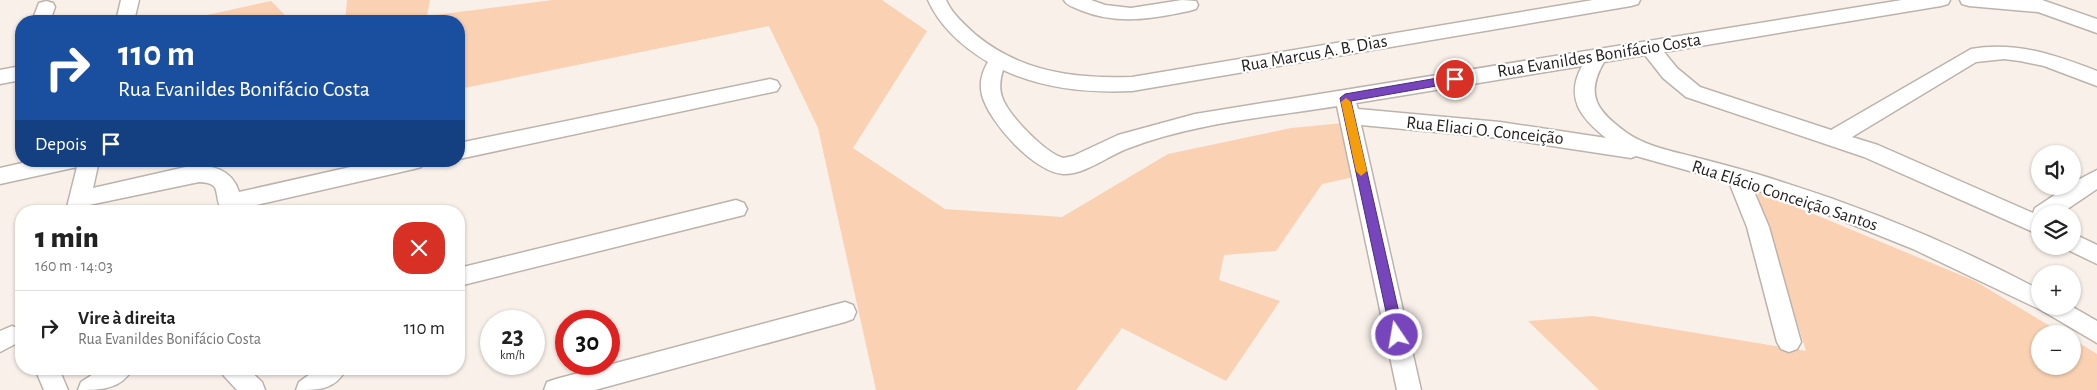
<!DOCTYPE html>
<html lang="pt">
<head>
<meta charset="utf-8">
<style>
	body { margin:0; font-family:"Alegreya Sans",sans-serif; background:#f6f6f6; color:#222; height:100vh; display:flex; flex-direction:column; font-size:19px; white-space:nowrap }
	* { box-sizing:border-box; margin:0 }
	p { font-size:16px; color:#767676 }
	.icon { flex:none; width:28px; height:28px; fill:none; stroke:currentColor; stroke-width:2; stroke-linecap:round; stroke-linejoin:round }
	.map { position:relative; flex:1; overflow:hidden }
	.drawer { position:absolute; left:15px; top:205px; width:450px; height:170px; display:flex; flex-direction:column; background:#fff; border-radius:20px; box-shadow:0 1px 4px #0004 }
	.drawer>* { flex:none }
	.banner { position:absolute; left:15px; top:15px; width:450px; height:152px; border-radius:20px; box-shadow:0 1px 4px #0004; background:#1a4fa0; color:#fff; overflow:hidden }
	.fabs { position:absolute; left:2031px; top:145px; display:grid; gap:10px }
	.fabs a { display:grid; place-items:center; width:50px; height:50px; border-radius:50%; background:#fff; box-shadow:0 1px 4px #0004; font-size:25px }
	.speed { position:absolute; left:480px; top:310px; display:flex; gap:10px; font-size:25px; font-weight:700; text-align:center }
	.speed>* { display:grid; place-content:center; width:65px; height:65px; border-radius:50%; background:#fff; box-shadow:0 1px 4px #0004; line-height:1 }
	.speed small { font-size:12px; font-weight:400 }
	.speed .limit { border:8px solid #d22; background:#fff; color:#111 }
	.pin { position:absolute; display:grid; place-items:center; width:42px; height:42px; color:#fff; margin:-21px; border:2px solid #fff; border-radius:50%; box-shadow:0 1px 5px #0007 }
	.me { position:absolute; width:55px; margin:-28px; rotate:348deg; stroke-linejoin:round; filter:drop-shadow(0 0 4px #0008) }
	.turn { display:flex; align-items:center; gap:18px; height:105px; padding:0 20px; font-size:22px }
	.turn .icon { width:65px; height:65px; stroke-width:2.5 }
	.turn b { display:block; font-size:35px; line-height:42px }
	.then { display:flex; align-items:center; height:48px; padding:0 20px; background:#0003; gap:10px; font-size:19px }
	.round { display:grid; place-items:center; flex:none; width:52px; height:52px; border-radius:20px; background:#f6f6f6 }
	.headline { display:flex; align-items:center; justify-content:space-between; height:85px; padding:0 20px }
	h1 { font-size:30px; font-weight:800; line-height:38px }
	ul { padding:0; list-style:none }
	li { display:flex; align-items:center; gap:15px; height:75px; padding:0 20px; border-top:1px solid #e0e0e0 }
	li div { flex:1 }
	li b { display:block; font-size:19px }
	li em { font-style:normal }
	.map>svg:first-child { display:block }
</style>
</head>
<body>
<div class="map">
<svg width="2097" height="390" viewBox="0 0 2097 390">
	<rect width="100%" height="100%" fill="#f8f0e9"/>
	<path fill="#fad2b3" d="M347 0H430L427 16 552 0H882L927 31 853 148 945 209 1062 217 1168 154 1291 128 1354 122 1358 176 1322 184 1276 251 1224 255 1219 280 1280 301 1226 381 1122 328 1076 390H876L818 128 769 26 459 89V21H345Z
		M271 1 291 21H180Z
		M1756 190 1975 281 2063 334H2040V366H2072L2073 339 2097 354V390H1599L1528 321 1593 316 1806 351Z"/>
	<g fill="none" stroke-linecap="round" stroke-linejoin="round">
		<g stroke="#bbb3ac" stroke-width="3">
			<path id="minor" d="M121 0H139L134 21H116Z
				M928 0H946C952 14 965 25 976 35 1021 72 1075 79 1132 77L1593 0H1640L1638 4 1631 6 1132 91C1088 93 1044 89 1003 70 1000 79 999 88 1002 97 1008 115 1045 153 1063 158L1073 156 1118 135 1195 114 1902 0H1950L1948 4 1941 6 1664 52 1677 68 1700 87 1831 130 1971 49C2016 41 2055 55 2097 71V86L2044 66 2020 61 2004 59 1976 62 1852 137 1878 145 2033 213 2035 208 2068 186H2072V183L2097 170V189L2060 214H2040V235L1864 157 1686 97 1663 78 1645 55 1604 62C1584 96 1598 112 1627 133 1649 148 1677 152 1702 159 1729 166 1756 173 1782 182 1871 210 1957 246 2040 290V306H2071L2097 321V343L2041 310 1913 249 1821 212 1753 189 1769 227 1801 342 1797 349 1789 352 1781 349 1777 342 1747 227 1729 182 1636 156 1631 158 1500 138 1361 125 1421 390H1397L1337 106C1269 117 1193 123 1129 148 1109 155 1085 175 1063 174 1034 172 989 122 982 95 979 83 982 72 988 62 963 47 940 27 928 0ZM1582 66C1565 98 1580 117 1606 138L1500 122 1358 109 1356 103Z
				M1064 0H1091L1105 5 1131 8 1182 0 1196 1 1198 5 1196 9 1189 11C1151 19 1117 25 1080 10 1074 7 1067 6 1064 0Z
				M1960 0H2042L2097 19V33L2038 12 1969 6 1962 4Z
				M46 1 53 3 55 7 50 21H32L39 3Z
				M21 66V80L0 84V70Z
				M770 79 777 81 780 86 777 91 459 159V143Z
				M31 161H99L93 188 190 166C212 165 232 169 239 192L377 161H424L421 167 414 169 230 211 221 209C213 193 223 183 199 182L89 205 88 211H66L77 167 0 184V168Z
				M736 200 744 203 747 209 744 215 459 286V268Z
				M2072 233 2097 245V264L2064 248 2063 246H2072Z
				M845 302 853 305 856 312 853 319 845 322 595 390H544L547 382 556 379Z
				M12 326 20 329 21 341 0 352V331Z
				M35 369H59L68 390H44Z
				M101 369H132C121 390 99 390 78 390L81 382Z
				M220 369H248L262 382 265 390H237L224 376Z
				M317 369H346C335 390 319 390 296 390L299 382Z"/>
		</g>
		<use href="#minor" fill="#fff" fill-rule="evenodd"/>
	</g>
	<path fill="#7745bc" stroke="#4d2d7a" d="M1455 75 1459 76V82L1351 101 1404 335 1397 341 1391 335 1340 98 1345 94Z"/>
	<path fill="#f59e0b" d="M1346 98 1351 102 1367 171 1361 176 1356 171 1341 102Z"/>
	<g text-anchor="middle" stroke-width="4.5" stroke-linejoin="round" paint-order="stroke">
		<g font-size="18" fill="#221f1c" stroke="#fff">
			<text transform="translate(1314 53) rotate(-10)" y="6">Rua Marcus A. B. Dias</text>
			<text transform="translate(1599 55) rotate(-9)" y="6">Rua Evanildes Bonifácio Costa</text>
			<text transform="translate(1485 130) rotate(6)" y="6">Rua Eliaci O. Conceição</text>
			<text transform="translate(1785 195) rotate(18)" y="6">Rua Elácio Conceição Santos</text>
		</g>
	</g>
</svg>
<div class="fabs">
<a><svg class="icon" aria-label="sound" viewBox="0 0 24 24"><path d="M4 9h4l5-4v14l-5-4H4zM17 9q2 3 0 6"/></svg></a>
<a><svg class="icon" aria-label="layers" viewBox="0 0 24 24"><path d="M12 4l9 5-9 5-9-5zM3 14l9 5 9-5"/></svg></a>
<a>+</a>
<a>−</a>
</div>
<div class="speed"><div>23<small>km/h</small></div><div class="limit">30</div></div>
<div class="pin" style="left:1455px;top:79px;background:#d93025"><svg class="icon" aria-label="arrive" viewBox="0 0 24 24"><path d="M6 21V4h12l-3 4 3 4H6"/></svg></div>
<svg class="me" style="left:1397px;top:335px" viewBox="-20 -20 40 40"><circle r="17" fill="#7745bc" stroke="#fff" stroke-width="3"/><path d="M0-11L8 9 0 5-8 9z" fill="#fff"/></svg>
<div class="banner">
<div class="turn"><svg class="icon" aria-label="right" viewBox="0 0 24 24"><path d="M7 20v-9h11M14 6l5 5-5 5"/></svg><div><b>110 m</b>Rua Evanildes Bonifácio Costa</div></div>
<div class="then">Depois<svg class="icon" aria-label="arrive" viewBox="0 0 24 24"><path d="M6 21V4h12l-3 4 3 4H6"/></svg></div>
</div>
<section class="drawer">
<div class="headline"><div><h1>1 min</h1><p>160 m · 14:03</p></div><a class="round" style="background:#d93025;color:#fff"><svg class="icon" aria-label="close" viewBox="0 0 24 24"><path d="M6 6l12 12M18 6L6 18"/></svg></a></div>
<ul>
<li><svg class="icon" aria-label="right" viewBox="0 0 24 24"><path d="M7 20v-9h11M14 6l5 5-5 5"/></svg><div><b>Vire à direita</b><p>Rua Evanildes Bonifácio Costa</p></div><em>110 m</em></li>
</ul>
</section>
</div>
</body>
</html>
